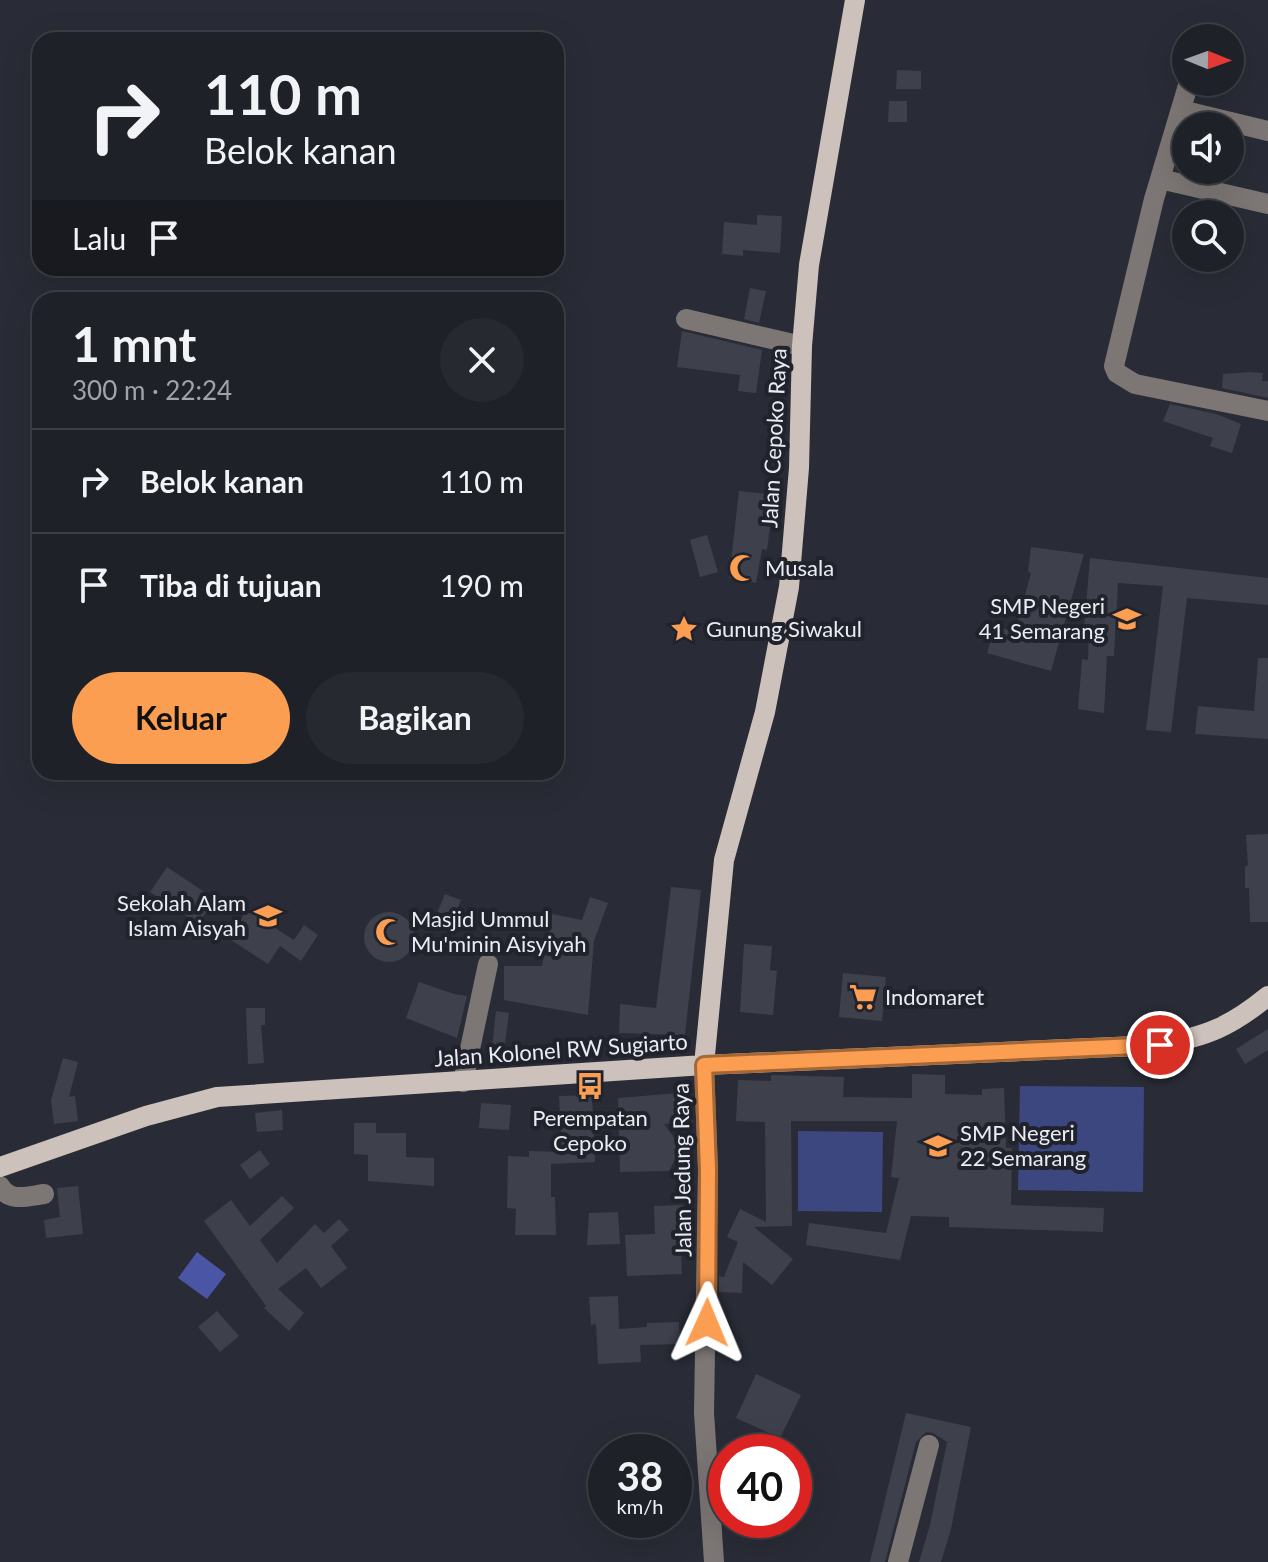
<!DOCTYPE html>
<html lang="id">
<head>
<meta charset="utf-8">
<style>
	body { margin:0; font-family:Lato,sans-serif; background:#272930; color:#f1f3f6; height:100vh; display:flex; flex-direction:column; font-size:30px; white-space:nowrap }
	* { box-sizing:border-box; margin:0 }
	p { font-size:26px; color:#a1a3a8 }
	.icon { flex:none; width:44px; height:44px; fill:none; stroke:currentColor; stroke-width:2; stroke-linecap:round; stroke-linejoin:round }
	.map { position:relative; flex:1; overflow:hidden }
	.details { position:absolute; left:32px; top:292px; width:532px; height:488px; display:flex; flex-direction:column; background:#1f2128; border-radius:24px; box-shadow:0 8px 32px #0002,0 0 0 2px #3c3e45 }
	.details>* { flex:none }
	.hud { position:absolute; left:32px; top:32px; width:532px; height:244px; border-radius:24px; box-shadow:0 8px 32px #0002,0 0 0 2px #3c3e45; background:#1f2128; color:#f1f3f6; overflow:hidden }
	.needle { width:52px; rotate:91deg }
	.tools { position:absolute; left:1172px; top:24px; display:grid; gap:16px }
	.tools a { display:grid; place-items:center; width:72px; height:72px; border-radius:50%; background:#1f2128; box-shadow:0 8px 32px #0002,0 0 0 2px #3c3e45; font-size:40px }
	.speed { position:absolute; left:588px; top:1434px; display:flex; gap:16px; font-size:40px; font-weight:700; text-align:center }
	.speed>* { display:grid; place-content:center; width:104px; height:104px; border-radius:50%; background:#1f2128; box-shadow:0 8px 32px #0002,0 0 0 2px #3c3e45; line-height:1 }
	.speed small { font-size:20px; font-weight:400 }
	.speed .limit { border:12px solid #d22; background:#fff; color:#111 }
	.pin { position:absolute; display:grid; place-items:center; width:68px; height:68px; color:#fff; margin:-34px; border:4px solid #fff; border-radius:50%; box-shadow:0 2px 8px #0007 }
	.me { position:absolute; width:88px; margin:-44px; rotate:1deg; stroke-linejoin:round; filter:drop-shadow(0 0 6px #0008) }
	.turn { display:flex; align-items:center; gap:28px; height:168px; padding:0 40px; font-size:36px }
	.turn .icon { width:104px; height:104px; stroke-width:2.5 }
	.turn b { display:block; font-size:56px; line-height:68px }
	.then { display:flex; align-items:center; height:76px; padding:0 40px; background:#0003; gap:16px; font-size:30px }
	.round { display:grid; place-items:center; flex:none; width:84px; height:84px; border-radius:42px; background:#272930 }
	.overview { display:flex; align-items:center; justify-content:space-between; height:136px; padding:0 40px }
	h1 { font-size:48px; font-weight:700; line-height:60px }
	.action { display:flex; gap:16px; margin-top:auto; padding:16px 40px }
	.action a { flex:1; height:92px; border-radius:48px; background:#fc9e52; color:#111; font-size:32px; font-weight:700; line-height:92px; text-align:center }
	.action a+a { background:#272930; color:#f1f3f6 }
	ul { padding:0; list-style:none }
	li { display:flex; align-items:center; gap:24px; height:104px; padding:0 40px; border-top:2px solid #3c3e45 }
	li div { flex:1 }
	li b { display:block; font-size:30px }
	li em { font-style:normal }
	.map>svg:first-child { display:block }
</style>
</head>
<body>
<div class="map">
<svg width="1268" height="1562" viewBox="0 0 1268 1562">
	<rect width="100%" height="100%" fill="#292c36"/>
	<path fill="#3c4780" d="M1020 1086 1144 1087 1143 1192 1018 1190Z
		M798 1131 883 1132 882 1212 798 1211Z"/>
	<path fill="#4a56a5" d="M197 1252 226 1274 207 1299 178 1278Z"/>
	<path fill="#3e414c" d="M897 70 921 71V89H896Z
		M889 101H907V122H888Z
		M757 215 782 216 780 253 743 250V256L722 254 724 222 757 225Z
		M750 288 766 291 759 323 744 319Z
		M682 331 762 350 756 393 738 391 740 375 677 367Z
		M1250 372 1263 373 1262 381H1268V398L1222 388 1223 374Z
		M1170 404 1216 414 1241 424 1232 453 1210 446 1213 438 1163 421Z
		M739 491 774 495 767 550 762 549 756 583 729 578Z
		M707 535 718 572 700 577 690 540Z
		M1031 547 1084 554 1051 671 987 653 995 626 1015 632 1031 573 1028 572Z
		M1090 558 1268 578V605L1187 598 1171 732 1146 730 1163 586 1118 583 1114 656H1107L1104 713 1078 709 1082 659 1088 660 1089 632 1084 630Z
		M1258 658H1268V739L1195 734 1198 706 1254 711Z
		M1268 834V922H1250L1249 888H1245V866L1248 865 1246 835Z
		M167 867 215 899 198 924 150 892Z
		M671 887 701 890 685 1035 619 1033 620 1004 656 1008Z
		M445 894 461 900 449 929 433 923Z
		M590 897 608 903 594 941 588 1015 504 1000V966H542L552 914 582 920Z
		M247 910 294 940 304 925 318 935 301 961 280 946 268 964 228 938Z
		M364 937a25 25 0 1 1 50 0a25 25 0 1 1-50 0Z
		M744 944 772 946 770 970 777 971 773 1015 740 1012Z
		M843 973 886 977 882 1021 839 1017Z
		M419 982 454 994 467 996 457 1038 406 1018Z
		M246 1008H265V1025H261L264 1063 248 1064Z
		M496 1011 509 1013 503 1058 491 1057Z
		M1268 1029V1050L1245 1064 1236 1049Z
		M63 1058 78 1062 69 1097 75 1096 78 1121 54 1124 51 1100Z
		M912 1074 945 1075V1094L982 1095V1089L1004 1088 1006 1148H1012L1011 1205 1104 1208 1103 1232 949 1227V1217L911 1216 900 1260 806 1245 809 1223 886 1233 899 1178 891 1177 897 1121H791L792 1226 754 1227 793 1259 772 1285 743 1262 742 1293 719 1292V1276L724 1277 738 1242 727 1237 740 1209 766 1222 765 1122 736 1121 738 1080 771 1081V1075L844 1077 843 1097 912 1098Z
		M692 1092 693 1122 664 1124 681 1147 669 1171 620 1172 618 1098Z
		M592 1095 595 1162 551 1164V1197H555L556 1235H515L516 1209 507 1208 508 1156 529 1157V1151L562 1152 559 1096Z
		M481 1103 511 1105 509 1130 479 1128Z
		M282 1110 283 1130 257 1132 255 1113Z
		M354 1123H376V1133H406V1157L434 1158V1186L368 1181V1155L354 1154Z
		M260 1150 270 1164 250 1179 240 1165Z
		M78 1186 83 1234 46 1238 44 1220 60 1217 57 1188Z
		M282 1196 294 1208 260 1240 277 1263 315 1224 324 1233 339 1219 349 1230 331 1246 347 1268 321 1288 306 1268 278 1289 304 1313 289 1331 264 1308 266 1306 204 1221 231 1200 250 1226Z
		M683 1205 684 1225 680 1226 682 1274 627 1276 625 1235 655 1234 654 1206Z
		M618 1212 620 1244 587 1245 589 1213Z
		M618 1296 619 1329 647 1327V1323L679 1322 680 1344 640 1345 641 1362 598 1364 596 1324 591 1325 589 1297Z
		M217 1311 239 1336 220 1352 198 1327Z
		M756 1374 801 1395 780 1438 736 1418Z
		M906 1413 971 1427 951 1529 941 1562H919L930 1525 947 1442 933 1433 926 1432 916 1442 885 1562H870Z"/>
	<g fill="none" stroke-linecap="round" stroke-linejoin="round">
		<path stroke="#7c7774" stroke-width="20" d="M1189 82 1154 199 1114 366 1117 373 1135 384 1268 411
			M1181 110 1268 131
			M1160 179 1268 204
			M686 319 802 346
			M704 1065 708 1170 704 1413 714 1562
			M463 1082 488 964
			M0 1186C9 1203 28 1196 44 1194
			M898 1562 929 1445"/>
		<path stroke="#cdc2bb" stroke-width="20" d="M704 1065 724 860 765 712 789 587 799 468 802 346 809 265 855 0
			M0 1167 146 1116 217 1097 704 1065 1160 1045C1207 1036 1230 1027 1268 996"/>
	</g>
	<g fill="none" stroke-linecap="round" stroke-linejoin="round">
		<g stroke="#a46735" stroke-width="20">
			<path id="route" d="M707 1323 708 1170 704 1065 1160 1045"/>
		</g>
		<use href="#route" stroke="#fc9e52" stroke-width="14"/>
	</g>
	<defs>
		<g id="mosque-bare" transform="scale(2.16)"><path d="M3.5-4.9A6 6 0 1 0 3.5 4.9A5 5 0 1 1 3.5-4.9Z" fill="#fc9e52" stroke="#20222c" stroke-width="2.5" paint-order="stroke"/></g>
		<g id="school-bare" transform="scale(2.16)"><path d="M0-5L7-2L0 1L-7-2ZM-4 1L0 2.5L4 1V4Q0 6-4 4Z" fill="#fc9e52" stroke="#20222c" stroke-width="2.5" paint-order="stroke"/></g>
		<g id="sight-bare" transform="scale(2.16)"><path d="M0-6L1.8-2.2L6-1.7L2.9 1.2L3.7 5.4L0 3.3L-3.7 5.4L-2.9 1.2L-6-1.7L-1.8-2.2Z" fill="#fc9e52" stroke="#20222c" stroke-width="2.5" paint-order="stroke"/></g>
		<g id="supermarket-bare" transform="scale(2.16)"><path d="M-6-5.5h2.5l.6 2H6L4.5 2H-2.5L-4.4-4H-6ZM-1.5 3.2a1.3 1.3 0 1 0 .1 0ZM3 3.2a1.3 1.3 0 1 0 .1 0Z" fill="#fc9e52" stroke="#20222c" stroke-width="2.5" paint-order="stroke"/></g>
		<g id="bus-bare" transform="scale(2.16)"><path d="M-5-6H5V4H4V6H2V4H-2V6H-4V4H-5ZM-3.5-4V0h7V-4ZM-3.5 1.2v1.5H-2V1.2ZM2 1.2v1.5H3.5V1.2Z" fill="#fc9e52" stroke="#20222c" stroke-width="2.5" paint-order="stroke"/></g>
	</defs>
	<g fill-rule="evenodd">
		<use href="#mosque-bare" x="743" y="568"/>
		<use href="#school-bare" x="1127" y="619"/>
		<use href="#sight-bare" x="684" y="629"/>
		<use href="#school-bare" x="268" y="916"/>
		<use href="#mosque-bare" x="389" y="932"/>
		<use href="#supermarket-bare" x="863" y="997"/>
		<use href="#bus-bare" x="590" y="1086"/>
		<use href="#school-bare" x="938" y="1146"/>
	</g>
	<g text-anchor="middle" stroke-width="8" stroke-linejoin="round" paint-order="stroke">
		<g font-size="22" fill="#ebecf3" stroke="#20222c">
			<text transform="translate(774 438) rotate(-87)" y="8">Jalan Cepoko Raya</text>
			<text transform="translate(561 1050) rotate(-4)" y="8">Jalan Kolonel RW Sugiarto</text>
			<text transform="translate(682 1170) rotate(-91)" y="8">Jalan Jedung Raya</text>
		</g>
		<g font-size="22" fill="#ebecf3" stroke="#20222c" text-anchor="start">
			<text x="765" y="576">Musala</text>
			<text x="1105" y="614" text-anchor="end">SMP Negeri<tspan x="1105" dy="25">41 Semarang</tspan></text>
			<text x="706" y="637">Gunung Siwakul</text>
			<text x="246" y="911" text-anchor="end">Sekolah Alam<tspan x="246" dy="25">Islam Aisyah</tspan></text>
			<text x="411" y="927">Masjid Ummul<tspan x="411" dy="25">Mu'minin Aisyiyah</tspan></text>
			<text x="885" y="1005">Indomaret</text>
			<text x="590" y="1126" text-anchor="middle">Perempatan<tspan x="590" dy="25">Cepoko</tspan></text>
			<text x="960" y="1141">SMP Negeri<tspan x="960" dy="25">22 Semarang</tspan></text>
		</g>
	</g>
</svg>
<div class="tools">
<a><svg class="needle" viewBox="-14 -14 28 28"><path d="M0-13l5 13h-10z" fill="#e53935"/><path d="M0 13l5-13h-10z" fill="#a1a3a8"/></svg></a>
<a><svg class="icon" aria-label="sound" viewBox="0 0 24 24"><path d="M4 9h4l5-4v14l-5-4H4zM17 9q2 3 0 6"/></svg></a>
<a><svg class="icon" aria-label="search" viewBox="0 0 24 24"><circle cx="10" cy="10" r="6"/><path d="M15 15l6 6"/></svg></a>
</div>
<div class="speed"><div>38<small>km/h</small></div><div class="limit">40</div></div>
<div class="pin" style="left:1160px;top:1045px;background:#d93025"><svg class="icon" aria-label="arrive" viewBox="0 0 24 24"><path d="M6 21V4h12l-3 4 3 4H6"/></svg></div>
<svg class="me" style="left:707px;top:1323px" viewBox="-20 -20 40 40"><path d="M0-17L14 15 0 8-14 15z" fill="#fc9e52" stroke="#fff" stroke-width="4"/></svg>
<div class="hud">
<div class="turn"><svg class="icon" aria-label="right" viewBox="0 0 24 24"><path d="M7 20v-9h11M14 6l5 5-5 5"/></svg><div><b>110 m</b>Belok kanan</div></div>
<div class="then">Lalu<svg class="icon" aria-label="arrive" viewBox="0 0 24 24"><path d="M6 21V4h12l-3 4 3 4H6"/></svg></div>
</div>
<section class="details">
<div class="overview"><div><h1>1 mnt</h1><p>300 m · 22:24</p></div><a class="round"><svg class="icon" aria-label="close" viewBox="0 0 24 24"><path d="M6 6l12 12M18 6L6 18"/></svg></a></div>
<ul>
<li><svg class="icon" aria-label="right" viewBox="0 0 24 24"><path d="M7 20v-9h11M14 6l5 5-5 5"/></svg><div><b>Belok kanan</b></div><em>110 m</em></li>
<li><svg class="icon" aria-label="arrive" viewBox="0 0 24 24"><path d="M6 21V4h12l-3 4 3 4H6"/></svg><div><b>Tiba di tujuan</b></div><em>190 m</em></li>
</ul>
<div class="action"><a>Keluar</a><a>Bagikan</a></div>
</section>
</div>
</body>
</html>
